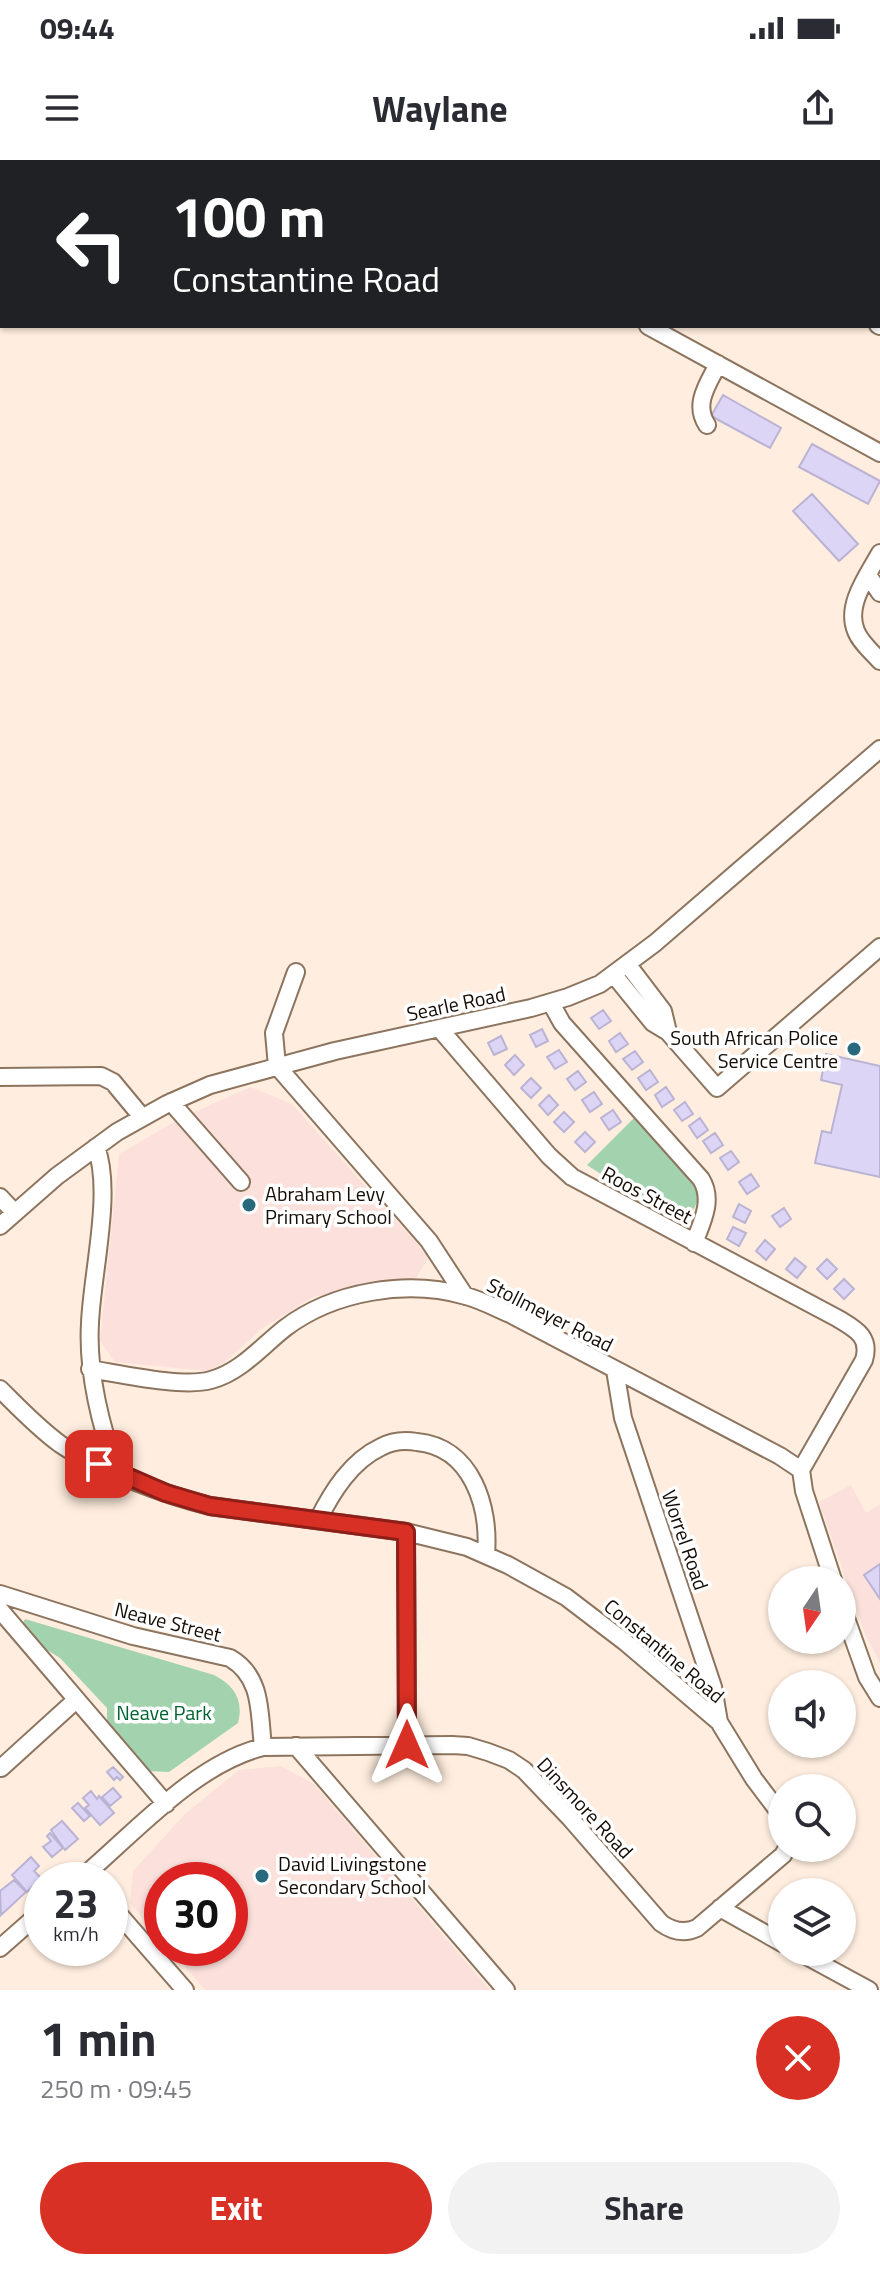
<!DOCTYPE html>
<html lang="en">
<head>
<meta charset="utf-8">
<style>
	body { margin:0; font-family:"Titillium Web",sans-serif; background:#f2f2f3; color:#2b2b33; height:100vh; display:flex; flex-direction:column; font-size:30px; white-space:nowrap }
	* { box-sizing:border-box; margin:0 }
	p { font-size:26px; color:#7c7c81 }
	.icon { flex:none; width:44px; height:44px; fill:none; stroke:currentColor; stroke-width:2; stroke-linecap:round; stroke-linejoin:round }
	.map { position:relative; height:1830px; overflow:hidden }
	.side { display:flex; flex-direction:column; background:#fff; flex:1 }
	.side>* { flex:none }
	.guide { position:absolute; left:0px; top:0px; width:880px; height:168px; box-shadow:0 2px 6px #0004; background:#202124; color:#fff; overflow:hidden }
	.needle { width:52px; rotate:193deg }
	.buttons { position:absolute; left:768px; top:1406px; display:grid; gap:16px }
	.buttons a { display:grid; place-items:center; width:88px; height:88px; border-radius:50%; background:#fff; box-shadow:0 2px 6px #0004; font-size:40px }
	.speed { position:absolute; left:24px; top:1702px; display:flex; gap:16px; font-size:40px; font-weight:700; text-align:center }
	.speed>* { display:grid; place-content:center; width:104px; height:104px; border-radius:50%; background:#fff; box-shadow:0 2px 6px #0004; line-height:1 }
	.speed small { font-size:20px; font-weight:400 }
	.speed .limit { border:12px solid #d22; background:#fff; color:#111 }
	.pin { position:absolute; display:grid; place-items:center; width:68px; height:68px; color:#fff; margin:-34px; border-radius:16px; box-shadow:0 4px 12px #0006 }
	.me { position:absolute; width:88px; margin:-44px; rotate:0deg; stroke-linejoin:round; filter:drop-shadow(0 0 6px #0008) }
	.turn { display:flex; align-items:center; gap:28px; height:168px; padding:0 40px; font-size:36px }
	.turn .icon { width:104px; height:104px; stroke-width:2.5 }
	.turn b { display:block; font-size:56px; line-height:68px }
	.round { display:grid; place-items:center; flex:none; width:84px; height:84px; border-radius:42px; background:#f2f2f3 }
	.overview { display:flex; align-items:center; justify-content:space-between; height:136px; padding:0 40px }
	h1 { font-size:48px; font-weight:700; line-height:60px }
	.cta { display:flex; gap:16px; margin-top:auto; padding:16px 40px }
	.cta a { flex:1; height:92px; border-radius:48px; background:#d93025; color:#fff; font-size:32px; font-weight:700; line-height:92px; text-align:center }
	.cta a+a { background:#f2f2f3; color:#2b2b33 }
	.status { display:flex; justify-content:space-between; align-items:center; height:56px; padding:0 40px; background:#fff; direction:ltr }
	.status svg { height:22px; fill:currentColor }
	header { display:flex; justify-content:space-between; align-items:center; height:104px; padding:0 40px; background:#fff; font-size:36px; font-weight:700 }
	.map>svg:first-child { display:block }
</style>
</head>
<body>
<div class="status"><b>09:44</b><svg viewBox="0 0 49 12"><path d="M0 12V9h3v3zM5 12V6h3v6zM10 12V3h3v9zM15 12V0h3v12zM26 1h20v11H26zM47 4h2v5h-2z"/></svg></div>
<header><svg class="icon" aria-label="menu" viewBox="0 0 24 24"><path d="M4 6h16M4 12h16M4 18h16"/></svg>Waylane<svg class="icon" aria-label="share" viewBox="0 0 24 24"><path d="M12 15V3M7 8l5-5 5 5M5 13v7h14v-7"/></svg></header>
<div class="map">
<svg width="880" height="1830" viewBox="0 0 880 1830">
	<rect width="100%" height="100%" fill="#ffeedf"/>
	<path fill="#fbe0db" d="M251 927 292 944 429 1097 416 1118 313 1137 260 1170 224 1203 207 1211 115 1202 100 1181 119 994 183 957Z
		M851 1325 866 1353 880 1344V1503L865 1474 819 1342Z
		M281 1606 314 1624 490 1830H205L169 1788H230V1720H162V1780L130 1743 133 1711 185 1654 239 1610Z"/>
	<path fill="#a2d2ae" d="M634 958 697 1027V1042L689 1060 684 1061 634 1036 587 1005Z
		M25 1459 214 1515C234 1525 244 1540 238 1563L169 1612 146 1611 107 1562V1548L60 1498 47 1490 22 1465Z"/>
	<path fill="#ddd5f6" stroke="#bbb3d3" stroke-width="2" d="M723 235 781 268 770 288 711 256Z
		M812 284 880 321 868 344 799 307Z
		M812 334 858 384 839 401 793 351Z
		M603 850 611 861 599 869 591 858Z
		M542 869 548 881 536 887 530 875Z
		M620 873 628 884 616 892 609 881Z
		M501 876 507 889 494 895 488 883Z
		M559 890 567 902 555 909 547 897Z
		M635 891 643 902 632 910 623 899Z
		M826 894 880 906V1017L815 1003 822 971 831 973 842 925 821 920Z
		M515 895 524 905 514 915 505 905Z
		M650 910 658 922 646 930 638 918Z
		M578 911 586 922 575 930 567 919Z
		M531 918 541 928 531 938 521 928Z
		M666 927 674 939 662 947 655 935Z
		M594 932 602 944 590 952 582 940Z
		M549 935 558 945 548 955 539 945Z
		M685 942 693 954 682 961 674 950Z
		M613 950 621 962 609 970 601 958Z
		M564 952 574 962 564 972 554 962Z
		M700 958 708 970 697 978 689 966Z
		M585 972 595 982 585 992 575 982Z
		M715 973 723 985 711 993 703 981Z
		M731 991 739 1002 728 1010 720 998Z
		M751 1014 759 1026 747 1034 739 1022Z
		M739 1044 751 1051 745 1063 733 1057Z
		M784 1048 791 1059 780 1067 772 1056Z
		M733 1067 746 1073 739 1086 727 1079Z
		M765 1080 775 1089 766 1100 756 1091Z
		M795 1098 806 1107 797 1118 786 1109Z
		M827 1099 837 1109 827 1119 817 1109Z
		M844 1119 854 1129 844 1139 834 1129Z
		M880 1404V1439L864 1415Z
		M113 1607 123 1617 120 1620 117 1617 114 1620 107 1612Z
		M113 1628 121 1637 110 1646 102 1637Z
		M91 1631 97 1639 99 1636 114 1653 100 1665 85 1648 89 1645 83 1638Z
		M78 1643 90 1656 84 1661 72 1648Z
		M62 1661 78 1679 65 1690 51 1670Z
		M50 1673 63 1688 52 1697 43 1687 51 1681 47 1676Z
		M31 1697 39 1706 34 1711 41 1718 27 1732 12 1715Z
		M14 1720 26 1732 1 1755 0 1731Z"/>
	<g fill="none" stroke-linecap="round" stroke-linejoin="round">
		<g stroke="#8d745e" stroke-width="20">
			<path id="minor" d="M449 0 451 2
				M803 0 806 2
				M699 2 702 0
				M878 40 880 41
				M878 165 880 166
				M648 166 880 293
				M707 265C693 244 708 224 718 204
				M880 393C868 415 845 445 856 471 860 482 872 492 880 501
				M868 415 880 433
				M628 805 663 851 668 872
				M296 812 274 873 277 906 429 1081 465 1136
				M614 815 653 863 668 872 717 928 880 787
				M551 843 562 863 701 1019C714 1040 702 1062 694 1083
				M439 868 549 996 572 1017 837 1158C855 1169 871 1176 864 1200L801 1310 804 1331 833 1420
				M0 917 101 916 113 922 142 957
				M171 942 241 1022
				M96 987C113 1031 92 1113 90 1163 87 1213 100 1264 117 1312
				M0 1037 15 1053
				M0 1066 57 1016 117 972 167 944 210 925 335 891 531 848 568 837 600 824 655 783 880 589
				M90 1209C121 1214 183 1228 211 1220 241 1212 262 1186 285 1168 334 1131 407 1119 466 1136 481 1140 496 1148 510 1154L780 1296 801 1310
				M615 1210 623 1258 713 1527 719 1562
				M0 1229C19 1248 38 1268 60 1284 98 1310 165 1335 210 1346L406 1372 467 1387 508 1405 566 1437 625 1482 719 1562 754 1619 782 1656
				M318 1360C332 1332 351 1301 381 1287 392 1281 405 1280 417 1282 472 1287 490 1347 486 1394
				M406 1372 407 1585
				M0 1434 133 1476 230 1498C263 1517 259 1554 263 1587
				M842 1447 867 1517 880 1538
				M0 1450 166 1644
				M296 1586 506 1830
				M1 1608 76 1540
				M79 1720C133 1675 194 1604 263 1587L452 1585 468 1586 488 1592 509 1600 524 1610 570 1658 661 1763C672 1771 684 1774 697 1768L783 1695 787 1688
				M110 1744 185 1830
				M720 1748 782 1783
				M0 1788 42 1751
				M799 1792 869 1830"/>
		</g>
		<use href="#minor" stroke="#fff" stroke-width="16"/>
	</g>
	<g fill="none" stroke-linecap="round" stroke-linejoin="round">
		<g stroke="#8d1f18" stroke-width="20">
			<path id="route" d="M99 1304 166 1333 210 1346 406 1372 407 1585"/>
		</g>
		<use href="#route" stroke="#d93025" stroke-width="14"/>
	</g>
	<g fill="#29697d" stroke="#fff" stroke-width="3">
		<circle cx="854" cy="889" r="8"/>
		<circle cx="249" cy="1045" r="8"/>
		<circle cx="262" cy="1716" r="8"/>
	</g>
	<g text-anchor="middle" stroke-width="7" stroke-linejoin="round" paint-order="stroke">
		<g font-size="20" fill="#140b04" stroke="#fff">
			<text transform="translate(456 844) rotate(-12)" y="7">Searle Road</text>
			<text transform="translate(647 1035) rotate(28)" y="7">Roos Street</text>
			<text transform="translate(550 1155) rotate(27)" y="7">Stollmeyer Road</text>
			<text transform="translate(685 1380) rotate(71)" y="7">Worrel Road</text>
			<text transform="translate(168 1462) rotate(14)" y="7">Neave Street</text>
			<text transform="translate(664 1491) rotate(40)" y="7">Constantine Road</text>
			<text transform="translate(585 1648) rotate(47)" y="7">Dinsmore Road</text>
		</g>
		<g font-size="20" fill="#140b04" stroke="#fff" text-anchor="start">
			<text x="838" y="885" text-anchor="end">South African Police<tspan x="838" dy="23">Service Centre</tspan></text>
			<text x="265" y="1041">Abraham Levy<tspan x="265" dy="23">Primary School</tspan></text>
			<text x="278" y="1711">David Livingstone<tspan x="278" dy="23">Secondary School</tspan></text>
		</g>
		<g font-size="20" fill="#016330" stroke="#fff">
			<text x="164" y="1560">Neave Park</text>
		</g>
	</g>
</svg>
<div class="buttons">
<a><svg class="needle" viewBox="-14 -14 28 28"><path d="M0-13l5 13h-10z" fill="#e53935"/><path d="M0 13l5-13h-10z" fill="#7c7c81"/></svg></a>
<a><svg class="icon" aria-label="sound" viewBox="0 0 24 24"><path d="M4 9h4l5-4v14l-5-4H4zM17 9q2 3 0 6"/></svg></a>
<a><svg class="icon" aria-label="search" viewBox="0 0 24 24"><circle cx="10" cy="10" r="6"/><path d="M15 15l6 6"/></svg></a>
<a><svg class="icon" aria-label="layers" viewBox="0 0 24 24"><path d="M12 4l9 5-9 5-9-5zM3 14l9 5 9-5"/></svg></a>
</div>
<div class="speed"><div>23<small>km/h</small></div><div class="limit">30</div></div>
<div class="pin" style="left:99px;top:1304px;background:#d93025"><svg class="icon" aria-label="arrive" viewBox="0 0 24 24"><path d="M6 21V4h12l-3 4 3 4H6"/></svg></div>
<svg class="me" style="left:407px;top:1585px" viewBox="-20 -20 40 40"><path d="M0-17L14 15 0 8-14 15z" fill="#d93025" stroke="#fff" stroke-width="4"/></svg>
<div class="guide">
<div class="turn"><svg class="icon" aria-label="left" viewBox="0 0 24 24"><path d="M17 20v-9H6M10 6l-5 5 5 5"/></svg><div><b>100 m</b>Constantine Road</div></div>
</div>
</div>
<section class="side">
<div class="overview"><div><h1>1 min</h1><p>250 m · 09:45</p></div><a class="round" style="background:#d93025;color:#fff"><svg class="icon" aria-label="close" viewBox="0 0 24 24"><path d="M6 6l12 12M18 6L6 18"/></svg></a></div>
<div class="cta"><a>Exit</a><a>Share</a></div>
</section>
</body>
</html>
